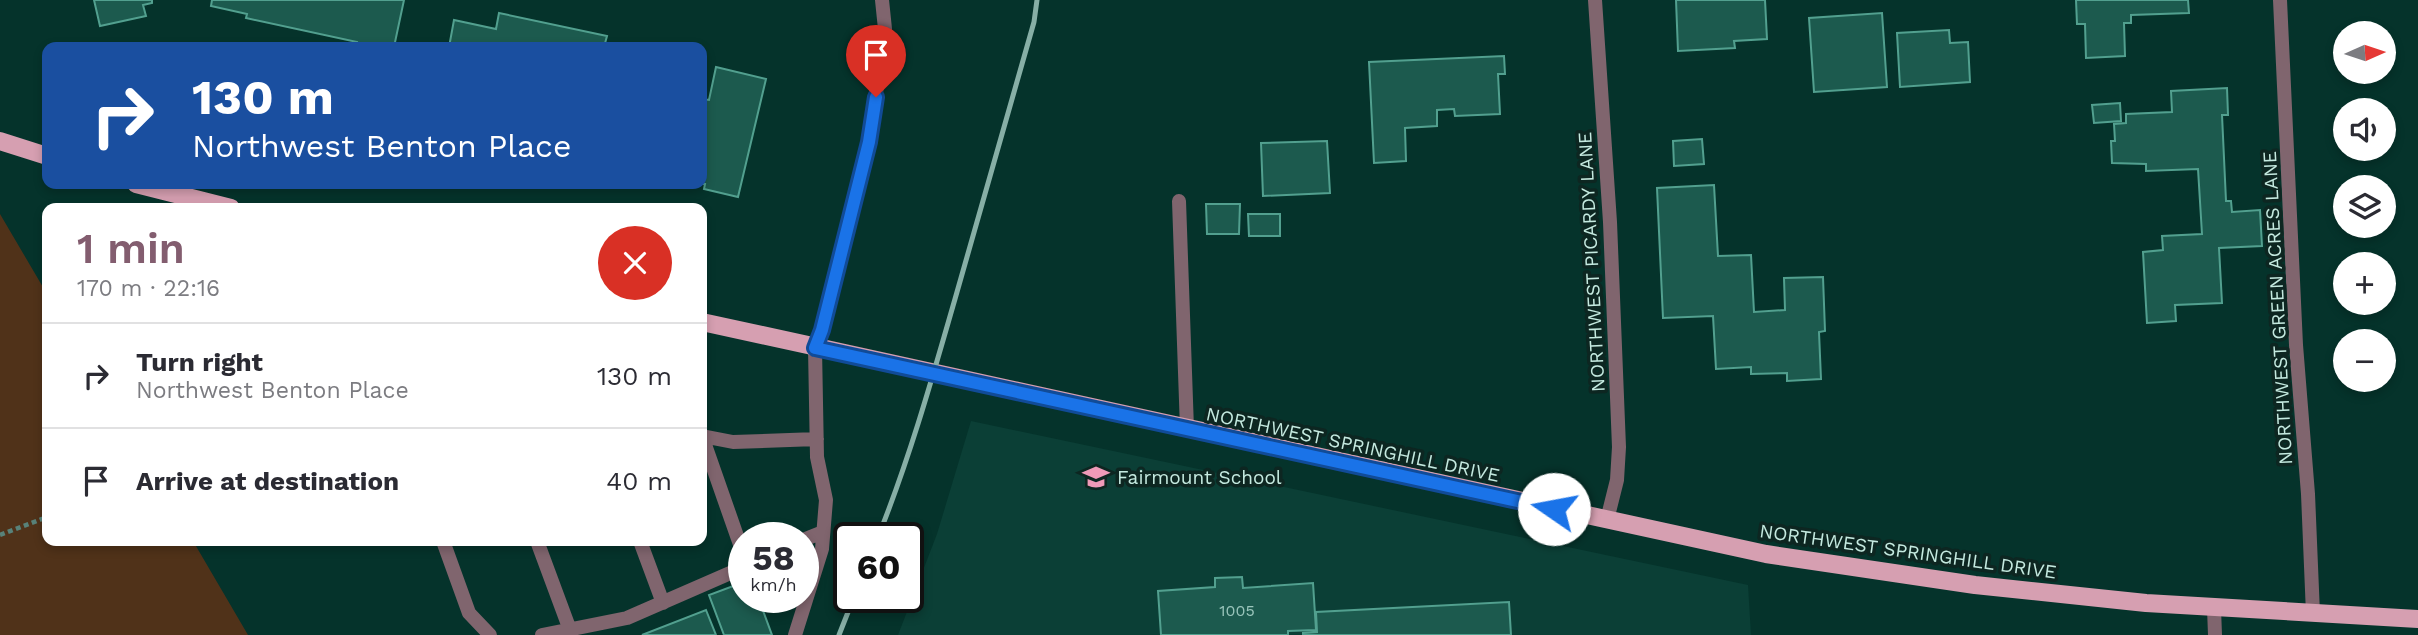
<!DOCTYPE html>
<html lang="en">
<head>
<meta charset="utf-8">
<style>
	body { margin:0; font-family:"Work Sans",sans-serif; background:#f2f2f3; color:#2b2b33; height:100vh; display:flex; flex-direction:column; font-size:26px; white-space:nowrap }
	* { box-sizing:border-box; margin:0 }
	p { font-size:23px; color:#7c7c81 }
	.icon { flex:none; width:38px; height:38px; fill:none; stroke:currentColor; stroke-width:2; stroke-linecap:round; stroke-linejoin:round }
	.map { position:relative; flex:1; overflow:hidden }
	.sheet { position:absolute; left:42px; top:203px; width:665px; height:343px; display:flex; flex-direction:column; background:#fff; border-radius:14px; box-shadow:0 4px 10px #0003 }
	.sheet>* { flex:none }
	.hud { position:absolute; left:42px; top:42px; width:665px; height:147px; border-radius:14px; box-shadow:0 4px 10px #0003; background:#1a4fa0; color:#fff; overflow:hidden }
	.needle { width:46px; rotate:87deg }
	.fabs { position:absolute; left:2333px; top:21px; display:grid; gap:14px }
	.fabs a { display:grid; place-items:center; width:63px; height:63px; border-radius:50%; background:#fff; box-shadow:0 4px 10px #0003; font-size:35px }
	.speed { position:absolute; left:728px; top:522px; display:flex; gap:14px; font-size:35px; font-weight:700; text-align:center }
	.speed>* { display:grid; place-content:center; width:91px; height:91px; border-radius:50%; background:#fff; box-shadow:0 4px 10px #0003; line-height:1 }
	.speed small { font-size:18px; font-weight:400 }
	.speed .limit { border:4px solid #111; border-radius:10px; background:#fff; color:#111 }
	.pin { position:absolute; display:grid; place-items:center; width:60px; height:60px; color:#fff; margin:-72px -30px; border-radius:50% 50% 50% 0; rotate:-45deg; box-shadow:0 0 7px #0007 }
	.pin .icon { rotate:45deg }
	.me { position:absolute; width:77px; margin:-38px; rotate:282deg; stroke-linejoin:round; filter:drop-shadow(0 0 5px #0008) }
	.turn { display:flex; align-items:center; gap:24px; height:147px; padding:0 35px; font-size:32px }
	.turn .icon { width:91px; height:91px; stroke-width:2.5 }
	.turn b { display:block; font-size:49px; line-height:60px }
	.round { display:grid; place-items:center; flex:none; width:74px; height:74px; border-radius:37px; background:#f2f2f3 }
	.headline { display:flex; align-items:center; justify-content:space-between; height:119px; padding:0 35px }
	h1 { font-size:42px; font-weight:600; line-height:52px; color:#835d6f }
	ul { padding:0; list-style:none }
	li { display:flex; align-items:center; gap:21px; height:105px; padding:0 35px; border-top:2px solid #e1e1e2 }
	li div { flex:1 }
	li b { display:block; font-size:26px }
	li em { font-style:normal }
	.map>svg:first-child { display:block }
</style>
</head>
<body>
<div class="map">
<svg width="2418" height="635" viewBox="0 0 2418 635">
	<rect width="100%" height="100%" fill="#05332b"/>
	<path fill="#0b3f36" d="M971 421 1748 585 1751 635H898L937 534Z"/>
	<path fill="#503219" d="M0 214 47 294V541H193L248 635H0Z"/>
	<path fill="#1c5a4e" stroke="#52a08f" stroke-width="2" d="M94 0H152V3L143 5 146 16 100 26Z
		M212 0H404L394 47H356L357 42 246 18 247 14 211 6Z
		M1676 0H1765L1767 39 1734 41 1735 48 1678 51Z
		M2076 0H2188L2189 13 2131 15V23H2124L2125 56 2086 58 2085 24H2077Z
		M499 13 607 36 604 47H449L454 20 496 29Z
		M1882 13 1887 87 1814 92 1809 18Z
		M1949 30 1950 43 1968 42 1970 82 1900 87 1897 33Z
		M1504 56 1505 74H1498L1500 114 1455 116 1454 109 1437 110V126L1405 128 1406 161 1374 163 1369 62Z
		M716 67 766 79 738 197 704 189 705 184H702V99L709 100Z
		M2227 88 2228 115H2222L2226 201H2231L2232 212 2260 210 2262 246 2219 248 2222 303 2175 305 2176 321 2147 323 2143 252 2163 250 2162 236 2202 234 2198 169 2146 171V164L2112 163 2111 141H2115L2114 124 2126 123V114L2172 112 2171 91Z
		M2120 103 2121 121 2094 123 2092 105Z
		M1702 139 1704 164 1674 166 1673 141Z
		M1327 141 1330 193 1263 196 1261 143Z
		M1714 185 1718 256 1751 255 1754 312 1785 310 1784 278 1823 277 1825 331 1819 332 1821 379 1787 381V373L1751 374V367L1716 369 1713 316 1663 318 1657 188Z
		M1206 204H1240L1239 234H1207Z
		M1248 214H1280V236H1249Z
		M1242 577 1243 588 1313 583 1316 630 1288 631V635H1161L1158 591 1215 587V578Z
		M744 582V597H758L772 635H724L709 595Z
		M1509 602 1511 635H1303V633L1317 632 1316 612Z
		M706 610 716 635H642Z"/>
	<g fill="none" stroke-linecap="round" stroke-linejoin="round">
		<path stroke="#588279" stroke-width="4.5" stroke-dasharray="5 3.5" stroke-linecap="butt" d="M0 535 47 517"/>
		<path stroke="#80656e" stroke-width="14" d="M1179 201 1187 429
			M702 436 744 556
			M702 436 733 442 817 439
			M803 540 823 532
			M443 541 469 613 490 635
			M537 541 570 630
			M640 541 663 603
			M542 635 627 618 744 567
			M795 635 822 549 826 500 817 457 815 348"/>
		<path stroke="#80656e" stroke-width="14" d="M1595 0 1610 222 1619 447 1617 480 1607 520
			M2280 0 2296 345 2308 494 2313 614
			M815 348 822 330 869 142 885 29 882 0
			M2214 608 2215 635"/>
		<path stroke="#d69fb1" stroke-width="18" d="M0 141 47 156
			M136 184 231 208
			M702 322 1766 554 1975 585 2146 603 2418 619"/>
		<path stroke="#87afa6" stroke-width="5" d="M878 537C909 460 932 379 955 299 982 206 1008 114 1034 22L1037 0
			M839 635 854 597"/>
	</g>
	<g fill="none" stroke-linecap="round" stroke-linejoin="round">
		<g stroke="#114b97" stroke-width="18">
			<path id="route" d="M876 97 869 142 822 330 815 348 1554 509"/>
		</g>
		<use href="#route" stroke="#1a73e8" stroke-width="12"/>
	</g>
	<defs>
		<g id="school-bare" transform="scale(2.1)"><path d="M0-5L7-2L0 1L-7-2ZM-4 1L0 2.5L4 1V4Q0 6-4 4Z" fill="#ef9ab8" stroke="#0d2621" stroke-width="2.5" paint-order="stroke"/></g>
	</defs>
	<g fill-rule="evenodd">
		<use href="#school-bare" x="1096" y="477"/>
	</g>
	<g text-anchor="middle" stroke-width="7" stroke-linejoin="round" paint-order="stroke">
		<g font-size="16" fill="#9bc6bc">
			<text x="1237" y="616">1005</text>
		</g>
		<g font-size="19" fill="#c5eae0" stroke="#0d2621">
			<text transform="translate(1591 262) rotate(-93)" y="7">NORTHWEST PICARDY LANE</text>
			<text transform="translate(2277 308) rotate(-93)" y="7">NORTHWEST GREEN ACRES LANE</text>
			<text transform="translate(1353 444) rotate(12)" y="7">NORTHWEST SPRINGHILL DRIVE</text>
			<text transform="translate(1908 551) rotate(8)" y="7">NORTHWEST SPRINGHILL DRIVE</text>
		</g>
		<g font-size="19" fill="#c5eae0" stroke="#0d2621" text-anchor="start">
			<text x="1117" y="484">Fairmount School</text>
		</g>
	</g>
</svg>
<div class="fabs">
<a><svg class="needle" viewBox="-14 -14 28 28"><path d="M0-13l5 13h-10z" fill="#e53935"/><path d="M0 13l5-13h-10z" fill="#7c7c81"/></svg></a>
<a><svg class="icon" aria-label="sound" viewBox="0 0 24 24"><path d="M4 9h4l5-4v14l-5-4H4zM17 9q2 3 0 6"/></svg></a>
<a><svg class="icon" aria-label="layers" viewBox="0 0 24 24"><path d="M12 4l9 5-9 5-9-5zM3 14l9 5 9-5"/></svg></a>
<a>+</a>
<a>−</a>
</div>
<div class="speed"><div>58<small>km/h</small></div><div class="limit">60</div></div>
<div class="pin" style="left:876px;top:97px;background:#d93025"><svg class="icon" aria-label="arrive" viewBox="0 0 24 24"><path d="M6 21V4h12l-3 4 3 4H6"/></svg></div>
<svg class="me" style="left:1554px;top:509px" viewBox="-20 -20 40 40"><circle r="19" fill="#fff"/><path d="M0-13L10 11 0 6-10 11z" fill="#1a73e8"/></svg>
<div class="hud">
<div class="turn"><svg class="icon" aria-label="right" viewBox="0 0 24 24"><path d="M7 20v-9h11M14 6l5 5-5 5"/></svg><div><b>130 m</b>Northwest Benton Place</div></div>
</div>
<section class="sheet">
<div class="headline"><div><h1>1 min</h1><p>170 m · 22:16</p></div><a class="round" style="background:#d93025;color:#fff"><svg class="icon" aria-label="close" viewBox="0 0 24 24"><path d="M6 6l12 12M18 6L6 18"/></svg></a></div>
<ul>
<li><svg class="icon" aria-label="right" viewBox="0 0 24 24"><path d="M7 20v-9h11M14 6l5 5-5 5"/></svg><div><b>Turn right</b><p>Northwest Benton Place</p></div><em>130 m</em></li>
<li><svg class="icon" aria-label="arrive" viewBox="0 0 24 24"><path d="M6 21V4h12l-3 4 3 4H6"/></svg><div><b>Arrive at destination</b></div><em>40 m</em></li>
</ul>
</section>
</div>
</body>
</html>
